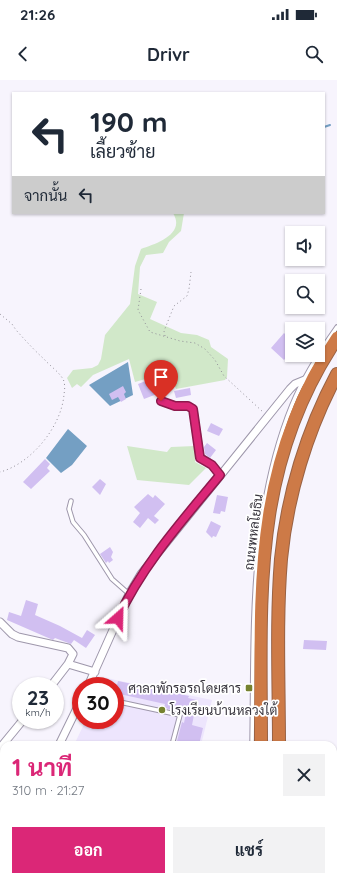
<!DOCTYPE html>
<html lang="th">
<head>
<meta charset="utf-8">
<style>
	body { margin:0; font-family:Quicksand,Sarabun,sans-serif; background:#f2f2f3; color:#1f2937; height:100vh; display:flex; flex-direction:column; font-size:15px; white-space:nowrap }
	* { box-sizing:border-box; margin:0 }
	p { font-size:13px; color:#747a83 }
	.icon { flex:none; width:22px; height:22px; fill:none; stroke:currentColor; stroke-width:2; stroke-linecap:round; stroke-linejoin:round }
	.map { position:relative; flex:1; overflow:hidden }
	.drawer { position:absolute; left:0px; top:661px; width:337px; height:140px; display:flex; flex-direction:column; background:#fff; border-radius:12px 12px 0 0; box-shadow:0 1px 3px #0004 }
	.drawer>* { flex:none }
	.hud { position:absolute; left:12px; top:12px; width:313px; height:122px; border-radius:0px; box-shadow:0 1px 3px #0004; background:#fff; color:#1f2937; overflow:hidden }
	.tools { position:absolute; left:285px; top:146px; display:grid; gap:8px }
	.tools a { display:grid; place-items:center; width:40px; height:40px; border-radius:0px; background:#fff; box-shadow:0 1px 3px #0004; font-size:20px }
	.speed { position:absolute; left:12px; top:597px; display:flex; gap:8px; font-size:20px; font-weight:700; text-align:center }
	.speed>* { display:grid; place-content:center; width:52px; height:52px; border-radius:50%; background:#fff; box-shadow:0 1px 3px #0004; line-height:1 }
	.speed small { font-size:10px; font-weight:400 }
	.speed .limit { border:6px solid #d22; background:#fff; color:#111 }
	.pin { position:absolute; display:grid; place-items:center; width:34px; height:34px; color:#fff; margin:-41px -17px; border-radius:50% 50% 50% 0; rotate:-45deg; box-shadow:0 0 4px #0007 }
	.pin .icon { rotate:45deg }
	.me { position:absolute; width:44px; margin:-22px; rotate:25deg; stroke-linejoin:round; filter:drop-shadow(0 0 3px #0008) }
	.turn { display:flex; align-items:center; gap:14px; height:84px; padding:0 12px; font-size:18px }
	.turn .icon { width:52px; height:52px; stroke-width:2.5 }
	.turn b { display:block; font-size:28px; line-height:34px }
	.then { display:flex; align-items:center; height:38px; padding:0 12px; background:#0003; gap:8px; font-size:15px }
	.round { display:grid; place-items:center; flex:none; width:42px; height:42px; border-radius:0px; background:#f2f2f3 }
	.summary { display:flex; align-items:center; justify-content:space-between; height:68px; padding:0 12px }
	h1 { font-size:24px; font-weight:700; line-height:30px; color:#db2777 }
	.action { display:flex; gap:8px; margin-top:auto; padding:8px 12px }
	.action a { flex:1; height:46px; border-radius:0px; background:#db2777; color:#fff; font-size:16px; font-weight:700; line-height:46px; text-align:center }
	.action a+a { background:#f2f2f3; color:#1f2937 }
	.status { display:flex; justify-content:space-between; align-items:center; height:28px; padding:0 20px; background:#fff; direction:ltr }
	.status svg { height:11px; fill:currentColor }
	header { display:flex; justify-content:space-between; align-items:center; height:52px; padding:0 12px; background:#fff; font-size:18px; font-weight:700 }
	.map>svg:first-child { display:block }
</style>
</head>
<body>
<div class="status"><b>21:26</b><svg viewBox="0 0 49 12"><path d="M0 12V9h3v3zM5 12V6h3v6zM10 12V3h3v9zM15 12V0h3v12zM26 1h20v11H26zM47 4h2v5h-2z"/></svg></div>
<header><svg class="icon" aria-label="back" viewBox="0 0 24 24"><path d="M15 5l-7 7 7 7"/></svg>Drivr<svg class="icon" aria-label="search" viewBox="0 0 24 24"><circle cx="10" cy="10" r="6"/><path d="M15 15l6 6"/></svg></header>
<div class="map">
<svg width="337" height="801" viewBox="0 0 337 801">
	<rect width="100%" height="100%" fill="#f7f4fd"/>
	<path fill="#ede5fd" d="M106 598 212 620 201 665H74L86 640H115V606H102Z
		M73 797H209L216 801H73Z"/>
	<path fill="#d1e8c9" d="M173 133H184L181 151 169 162 163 173 146 175 140 187 138 214 157 222 150 239 181 253 197 255 209 260 211 267 228 279 227 297 225 300 176 309 170 292 135 302 129 279 93 295 81 307 77 304 72 308 67 298 73 290 92 288 98 285 101 279 105 255 130 224 135 186 141 169C156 164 186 154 173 133Z
		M127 366 167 372 171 367 195 366V382L206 388 189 405 137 400Z"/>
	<path fill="#749fc3" d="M128 282 133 315 110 326 89 305Z
		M68 349 87 366 72 385 61 393 46 378Z"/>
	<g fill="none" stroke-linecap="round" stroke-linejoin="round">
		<path stroke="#749fc3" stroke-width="2" d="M324 47 330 45"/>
	</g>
	<path fill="#d1bff1" d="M284 253 292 261V271L284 280 271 268Z
		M151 299 157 314 144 319 138 304Z
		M123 306 126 312 124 314 126 319 121 322 118 317 112 320 109 314Z
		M190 308 191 315 176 318 174 311Z
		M211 343 223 349 219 356 207 351Z
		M207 363 216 370 210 378 205 374 204 367Z
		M45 379 50 384 47 388 50 391 31 409 23 402Z
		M100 399 106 404 100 415 92 407Z
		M148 414 153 418 155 415 165 424 154 436 159 440 155 444 148 438 140 448 133 442 140 433 134 427Z
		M217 415 228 417 225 432 221 431 220 434 213 433Z
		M211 441 221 446 216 457 213 456 212 458 206 452Z
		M110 467 113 472 111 477 113 480 109 483 108 481 106 483 100 474Z
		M26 520 38 524 35 535 60 546 82 558 87 550 95 555 86 568 74 560 71 564 55 558 53 560 7 540 9 532 21 536Z
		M304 560 327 561 326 570 303 569Z
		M118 601 189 616 188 618 197 620 192 645 203 648 199 665H176L182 642 184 643 186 633 164 628 165 624 115 613Z
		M28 640H51L49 646 44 643 42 648Z"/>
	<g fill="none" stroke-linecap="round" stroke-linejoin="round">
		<g stroke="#9e97ab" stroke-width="5.5">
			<path id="lane" d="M71 421 69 429 73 442 84 455 112 499 129 514
				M115 621 180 635 172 665
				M252 665C254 551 248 433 292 325 303 298 320 271 337 247
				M130 797V801
				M291 800 331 801
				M171 801V797
				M196 801 197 797"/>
		</g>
		<g stroke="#9e97ab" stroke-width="9">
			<path id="street" d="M161 321 175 326H188L193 329 200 377 212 385 220 395
				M0 542 12 554 18 557 68 568 73 574 68 584
				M51 606 68 584 95 592
				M88 606 129 514 141 494 290 309 295 304 312 297
				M59 665 81 620
				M0 668 23 640
				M333 771H337
				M291 797V801
				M253 801V797"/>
		</g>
		<g stroke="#9e97ab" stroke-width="12">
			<path id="secondary" d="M0 798 4 790"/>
		</g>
		<g stroke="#996244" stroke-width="14">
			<path id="highway" d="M261 665C261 517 250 387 337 258
				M279 665C279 603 276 541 281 479 287 416 307 350 337 294
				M280 797V801
				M260 801V797"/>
		</g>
		<path stroke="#928f98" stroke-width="1" stroke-dasharray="1 3" stroke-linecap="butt" d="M141 209 138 230 150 252 180 261 195 263 205 269 215 280 224 296 263 332
			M0 234 12 244 16 250C25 260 34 270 44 279 50 286 58 291 63 299 65 303 65 309 64 314 62 346 31 384 0 392
			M165 256 164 251 174 226 187 216 189 209 191 192"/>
		<use href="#lane" stroke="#fff" stroke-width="3.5"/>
		<use href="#street" stroke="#fff" stroke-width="7"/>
		<use href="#secondary" stroke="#fff" stroke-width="10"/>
		<use href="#highway" stroke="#cd7a47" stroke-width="12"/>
	</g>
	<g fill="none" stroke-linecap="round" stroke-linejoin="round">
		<g stroke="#8e194d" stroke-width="10">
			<path id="route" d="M118 538C143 484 183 440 220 395L212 385 200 378 193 329 188 326H175L161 321"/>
		</g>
		<use href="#route" stroke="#db2777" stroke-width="7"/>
	</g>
	<g fill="#76822f" stroke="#fff" stroke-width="1.5">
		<rect x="245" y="604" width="8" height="8" rx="2"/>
		<circle cx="162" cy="630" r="4"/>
	</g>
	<g text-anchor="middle" stroke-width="3.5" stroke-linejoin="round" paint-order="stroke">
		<g font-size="13" fill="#39363f" stroke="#fff">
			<text transform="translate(253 452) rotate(-83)" y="5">ถนนพหลโยธิน</text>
		</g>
		<g font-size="13" fill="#39363f" stroke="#fff" text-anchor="end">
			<text x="241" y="613">ศาลาพักรอรถโดยสาร</text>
			<text x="170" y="635" text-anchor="start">โรงเรียนบ้านหลวงใต้</text>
		</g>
	</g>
</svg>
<div class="tools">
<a><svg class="icon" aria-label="sound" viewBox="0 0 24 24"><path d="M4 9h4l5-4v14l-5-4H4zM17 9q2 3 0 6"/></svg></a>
<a><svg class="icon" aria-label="search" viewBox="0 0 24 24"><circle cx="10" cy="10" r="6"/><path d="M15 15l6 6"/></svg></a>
<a><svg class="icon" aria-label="layers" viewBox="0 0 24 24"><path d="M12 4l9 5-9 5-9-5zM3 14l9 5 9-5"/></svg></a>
</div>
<div class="speed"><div>23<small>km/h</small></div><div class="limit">30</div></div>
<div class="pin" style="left:161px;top:321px;background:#d93025"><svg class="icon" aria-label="arrive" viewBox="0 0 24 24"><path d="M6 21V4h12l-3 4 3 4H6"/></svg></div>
<svg class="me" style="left:118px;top:538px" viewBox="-20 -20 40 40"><path d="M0-17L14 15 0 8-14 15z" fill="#db2777" stroke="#fff" stroke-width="4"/></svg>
<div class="hud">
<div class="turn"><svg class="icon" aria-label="left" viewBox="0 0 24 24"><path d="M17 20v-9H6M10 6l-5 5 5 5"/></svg><div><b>190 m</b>เลี้ยวซ้าย</div></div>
<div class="then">จากนั้น<svg class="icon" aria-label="left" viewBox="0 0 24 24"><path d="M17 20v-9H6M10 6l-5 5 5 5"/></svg></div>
</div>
<section class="drawer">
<div class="summary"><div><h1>1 นาที</h1><p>310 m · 21:27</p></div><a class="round"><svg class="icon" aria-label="close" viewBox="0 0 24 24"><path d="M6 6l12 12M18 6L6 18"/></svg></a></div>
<div class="action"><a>ออก</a><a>แชร์</a></div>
</section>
</div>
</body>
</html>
